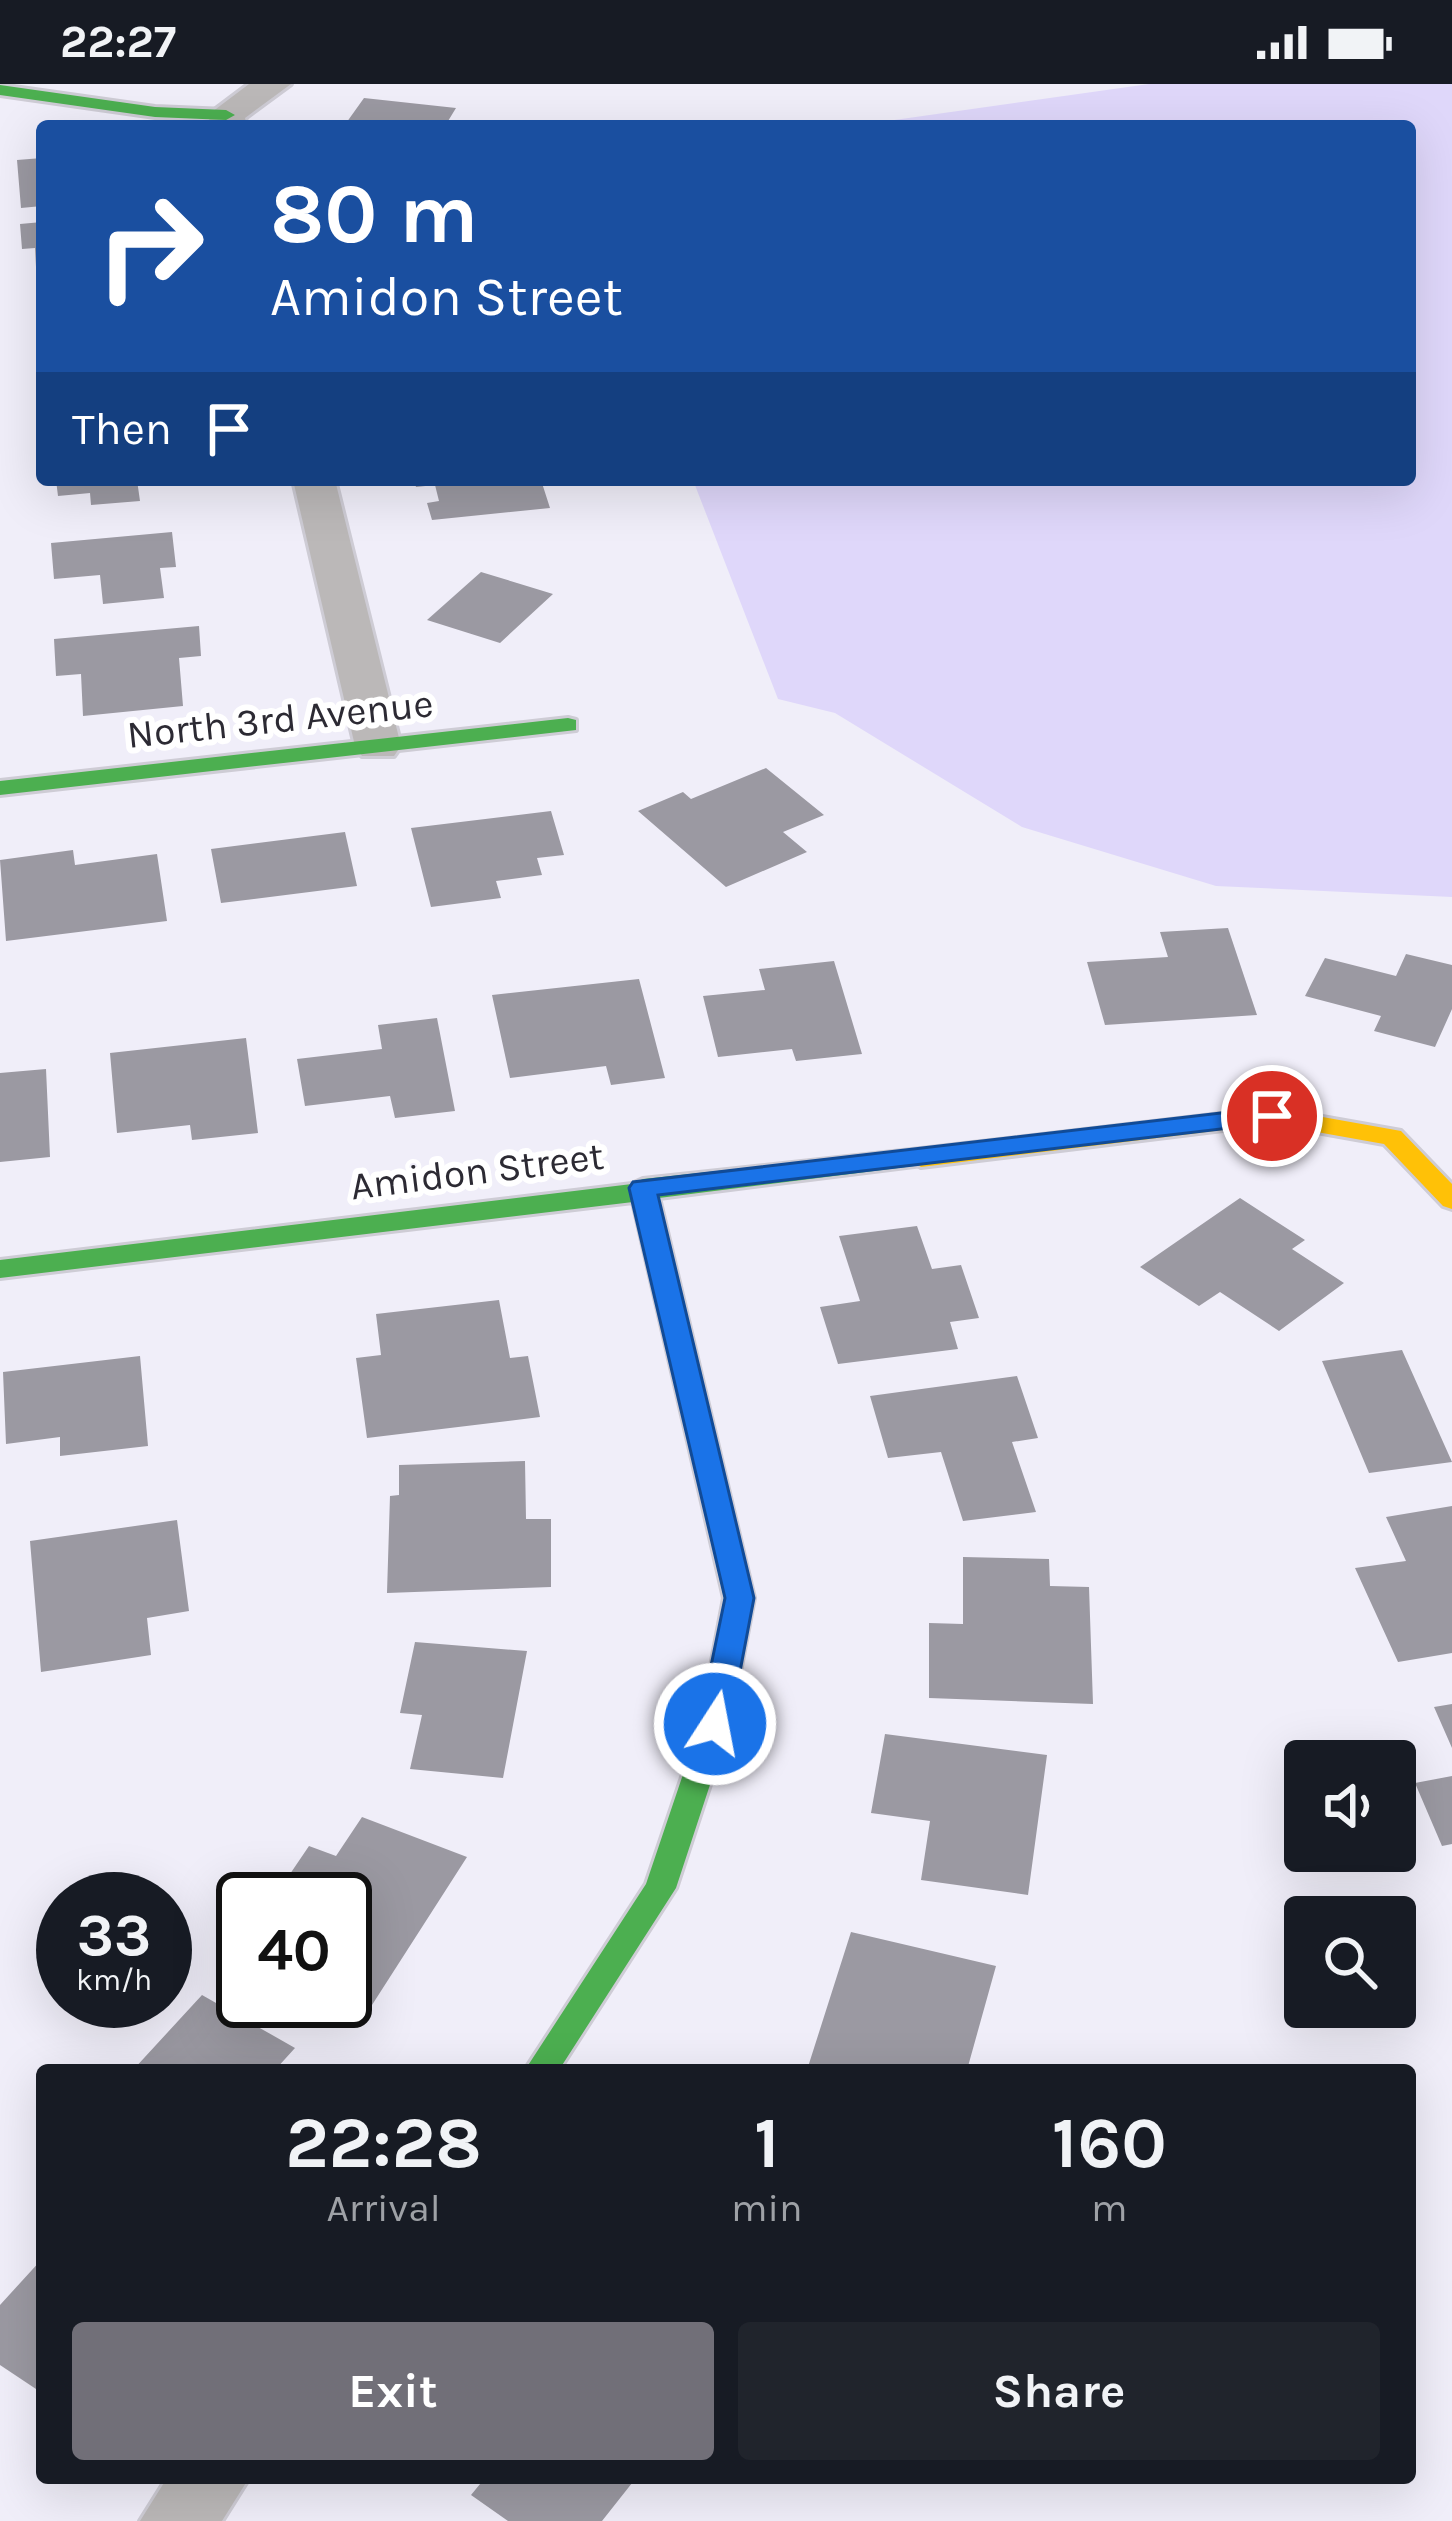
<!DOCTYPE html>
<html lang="en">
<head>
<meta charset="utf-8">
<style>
	body { margin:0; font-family:Karla,sans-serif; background:#20242c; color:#f1f3f6; height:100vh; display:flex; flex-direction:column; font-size:45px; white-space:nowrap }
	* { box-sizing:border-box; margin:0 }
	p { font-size:39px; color:#9ea1a6 }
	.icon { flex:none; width:66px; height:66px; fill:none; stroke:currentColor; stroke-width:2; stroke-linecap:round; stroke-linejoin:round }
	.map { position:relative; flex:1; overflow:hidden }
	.details { position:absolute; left:36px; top:1980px; width:1380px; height:420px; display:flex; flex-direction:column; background:#171b24; border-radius:12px; box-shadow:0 12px 48px #0002 }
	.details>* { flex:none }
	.top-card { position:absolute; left:36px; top:36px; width:1380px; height:366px; border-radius:12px; box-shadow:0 12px 48px #0002; background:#1a4fa0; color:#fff; overflow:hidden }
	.controls { position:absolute; left:1284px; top:1656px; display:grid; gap:24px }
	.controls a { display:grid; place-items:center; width:132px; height:132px; border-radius:12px; background:#171b24; box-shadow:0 12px 48px #0002; font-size:60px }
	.speed { position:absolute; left:36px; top:1788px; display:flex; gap:24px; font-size:60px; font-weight:700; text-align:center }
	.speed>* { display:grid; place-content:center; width:156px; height:156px; border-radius:50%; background:#171b24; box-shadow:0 12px 48px #0002; line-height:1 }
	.speed small { font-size:30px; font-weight:400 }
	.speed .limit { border:6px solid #111; border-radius:18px; background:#fff; color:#111 }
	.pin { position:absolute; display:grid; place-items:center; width:102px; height:102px; color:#fff; margin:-51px; border:6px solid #fff; border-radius:50%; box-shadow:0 3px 12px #0007 }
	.me { position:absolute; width:132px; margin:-66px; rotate:11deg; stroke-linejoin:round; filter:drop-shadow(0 0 9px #0008) }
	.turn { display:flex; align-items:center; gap:42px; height:252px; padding:0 36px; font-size:54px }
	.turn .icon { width:156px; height:156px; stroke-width:2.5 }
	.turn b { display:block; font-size:84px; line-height:102px }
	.then { display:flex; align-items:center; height:114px; padding:0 36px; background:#0003; gap:24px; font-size:45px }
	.eta { display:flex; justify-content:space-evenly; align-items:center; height:204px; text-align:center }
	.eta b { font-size:72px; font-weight:700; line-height:84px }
	.action { display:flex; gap:24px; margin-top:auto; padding:24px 36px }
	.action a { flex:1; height:138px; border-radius:12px; background:#716f78; color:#fff; font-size:48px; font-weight:700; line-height:138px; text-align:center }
	.action a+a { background:#20242c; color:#f1f3f6 }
	.status { display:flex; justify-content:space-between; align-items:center; height:84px; padding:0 60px; background:#171b24; direction:ltr }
	.status svg { height:33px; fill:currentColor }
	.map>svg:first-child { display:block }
</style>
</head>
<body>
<div class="status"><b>22:27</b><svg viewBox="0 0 49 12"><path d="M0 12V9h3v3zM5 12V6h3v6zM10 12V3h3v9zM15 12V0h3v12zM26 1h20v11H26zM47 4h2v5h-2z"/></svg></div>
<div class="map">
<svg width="1452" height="2437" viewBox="0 0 1452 2437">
	<rect width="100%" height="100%" fill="#f0eef9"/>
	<path fill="#dfd7fa" d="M1149 0H1452V813L1216 802 1022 743 835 629 778 615 693 396H1410V42H852Z"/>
	<path fill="#9b99a2" d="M364 14 456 24 445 42H344Z
		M42 74V122L21 124 17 76Z
		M42 138V183H36L35 164 22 165 20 140Z
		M56 396H137L140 417 91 421 90 409 58 412Z
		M414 396H541L550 424 432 436 427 419 439 417 435 401 416 403Z
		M172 448 176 483 160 484 164 514 103 520 100 491 54 495 51 459Z
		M481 488 553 510 500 559 427 536Z
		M199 542 201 572 179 574 183 622 83 632 81 590 56 592 54 555Z
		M766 684 824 731 783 748 807 768 726 803 638 727 683 708 691 715Z
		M551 727 564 771 537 774 542 791 496 797 501 814 431 823 411 744Z
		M345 748 357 802 221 819 211 765Z
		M73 766 75 781 157 770 167 837 6 857 0 776Z
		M1228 844 1257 931 1105 941 1087 878 1168 873 1160 848Z
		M1406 870 1452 881V925L1435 963 1374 947 1381 932 1305 912 1325 874 1396 892Z
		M834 877 862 970 796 977 792 965 718 973 703 912 765 906 759 885Z
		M639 895 665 994 611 1001 606 982 510 994 492 911Z
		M437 934 455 1027 395 1034 390 1012 305 1022 297 975 382 965 378 941Z
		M246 954 258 1049 192 1056 190 1041 117 1049 110 969Z
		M46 985 50 1073 0 1078V989Z
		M1240 1114 1305 1156 1292 1165 1344 1199 1279 1247 1220 1208 1199 1222 1140 1183Z
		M917 1142 932 1185 961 1181 979 1234 950 1238 958 1265 838 1280 820 1223 860 1217 839 1152Z
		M499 1216 510 1274 528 1272 540 1333 367 1354 356 1274 381 1271 376 1230Z
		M1402 1266 1452 1378 1369 1389 1322 1277Z
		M140 1272 148 1362 60 1372V1353L6 1360 3 1288Z
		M1017 1292 1038 1354 1012 1358 1036 1428 963 1437 941 1368 888 1374 870 1312Z
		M525 1377 526 1435H551V1503L387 1509 390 1412 399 1411V1381Z
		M1452 1422V1569L1398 1578 1355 1484 1406 1477 1386 1433Z
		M177 1436 189 1527 147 1534 151 1571 41 1588 30 1457Z
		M963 1473 1049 1475 1050 1502 1089 1503 1093 1620 929 1614V1539L963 1540Z
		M415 1558 527 1567 503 1694 410 1685 422 1631 400 1629Z
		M1452 1620V1664L1434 1623Z
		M885 1650 1047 1671 1028 1811 921 1796 930 1737 871 1729Z
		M1452 1692V1760L1442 1762 1415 1699Z
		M362 1733 467 1773 372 1921 345 1911V1815H273L309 1762 336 1772Z
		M851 1848 996 1882 967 1986H807Z
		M202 1911 295 1964 275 1986H133Z
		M42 2175V2309L0 2281V2221Z
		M485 2394H636L602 2437H508L471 2411Z"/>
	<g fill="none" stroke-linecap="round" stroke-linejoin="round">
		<g stroke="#ceccd5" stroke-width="6">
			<path id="street" d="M249 0H291L245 34 247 42H211L208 31Z
				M293 396H335L401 662 394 672H362L355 662Z
				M167 2394H249L222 2437H140Z"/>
		</g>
		<g stroke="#ceccd5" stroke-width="6">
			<path id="fast" d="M0 1 155 23 226 26 235 31 226 36 155 33 0 11Z
				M568 634 576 636V646L0 711V697Z
				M921 1065 934 1074 930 1080 659 1114 754 1514 730 1640 676 1804 559 1986H525L646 1800 700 1640 724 1514 633 1118 0 1194V1176L632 1100 643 1095Z"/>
		</g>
		<g stroke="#ceccd5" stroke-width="6">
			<path id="slow" d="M1272 1024 1401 1047 1452 1100V1125L1443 1122 1384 1060 1272 1040 921 1083 908 1074 921 1065Z"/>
		</g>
		<use href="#street" fill="#bbb8b8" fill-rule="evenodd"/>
		<use href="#fast" fill="#4caf50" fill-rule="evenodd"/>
		<use href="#slow" fill="#ffc107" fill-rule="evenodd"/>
	</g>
	<path fill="#1a73e8" stroke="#114b97" stroke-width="3" d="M1272 1023 1281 1026V1038L658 1111 754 1514 730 1640 715 1652 704 1649 699 1640 725 1514 629 1104 633 1098Z"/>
	<g text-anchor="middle" stroke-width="12" stroke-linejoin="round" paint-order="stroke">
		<g font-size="39" fill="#2c2a33" stroke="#fff">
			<text transform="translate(280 634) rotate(-6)" y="14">North 3rd Avenue</text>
			<text transform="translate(477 1086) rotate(-7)" y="14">Amidon Street</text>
		</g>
	</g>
</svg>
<div class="controls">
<a><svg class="icon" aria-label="sound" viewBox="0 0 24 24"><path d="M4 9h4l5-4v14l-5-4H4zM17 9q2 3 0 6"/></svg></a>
<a><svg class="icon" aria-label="search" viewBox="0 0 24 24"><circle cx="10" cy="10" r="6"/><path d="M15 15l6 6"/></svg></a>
</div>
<div class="speed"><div>33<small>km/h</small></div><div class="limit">40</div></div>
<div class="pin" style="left:1272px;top:1032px;background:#d93025"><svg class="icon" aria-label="arrive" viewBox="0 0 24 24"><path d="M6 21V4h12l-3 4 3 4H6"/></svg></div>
<svg class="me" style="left:715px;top:1640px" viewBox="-20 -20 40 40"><circle r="17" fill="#1a73e8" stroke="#fff" stroke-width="3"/><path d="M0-11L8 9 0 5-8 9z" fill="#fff"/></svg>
<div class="top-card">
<div class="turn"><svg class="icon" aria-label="right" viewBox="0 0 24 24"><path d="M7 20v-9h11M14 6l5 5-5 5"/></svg><div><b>80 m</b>Amidon Street</div></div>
<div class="then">Then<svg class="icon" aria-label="arrive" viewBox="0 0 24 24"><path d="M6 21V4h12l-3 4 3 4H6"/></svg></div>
</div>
<section class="details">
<div class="eta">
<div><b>22:28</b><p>Arrival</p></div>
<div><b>1</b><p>min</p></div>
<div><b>160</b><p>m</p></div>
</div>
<div class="action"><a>Exit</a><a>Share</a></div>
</section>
</div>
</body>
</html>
